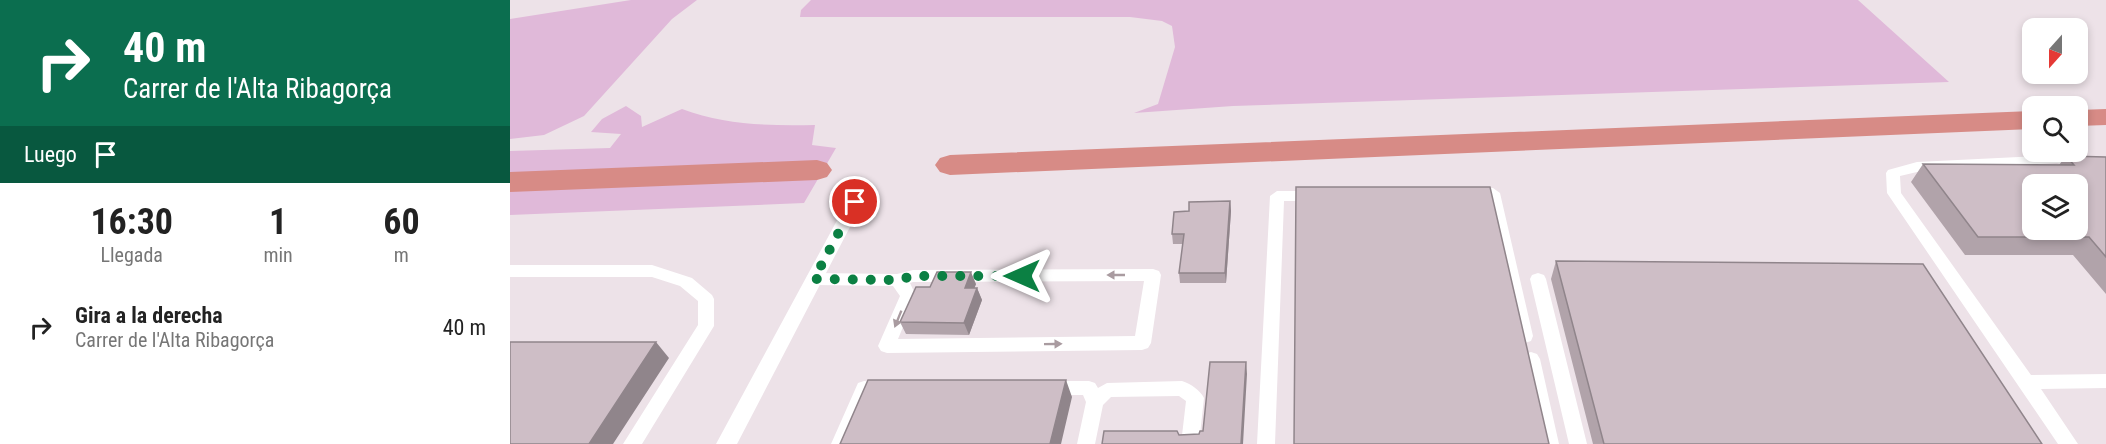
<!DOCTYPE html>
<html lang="es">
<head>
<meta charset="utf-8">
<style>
	body { margin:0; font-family:"Roboto Condensed",sans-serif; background:#f2f2f2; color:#222; height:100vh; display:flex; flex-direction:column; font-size:22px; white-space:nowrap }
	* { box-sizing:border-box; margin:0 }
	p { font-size:20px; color:#767676 }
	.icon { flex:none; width:33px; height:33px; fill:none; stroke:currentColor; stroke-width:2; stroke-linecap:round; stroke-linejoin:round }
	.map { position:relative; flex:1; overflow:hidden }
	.side { display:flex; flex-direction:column; background:#fff; width:510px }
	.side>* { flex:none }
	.top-card { background:#0b6e4f; color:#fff; overflow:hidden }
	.needle { width:39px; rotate:201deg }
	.fabs { position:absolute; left:1512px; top:18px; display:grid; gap:12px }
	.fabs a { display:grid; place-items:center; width:66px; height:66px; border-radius:12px; background:#fff; box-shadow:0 3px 9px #0003; font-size:30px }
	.pin { position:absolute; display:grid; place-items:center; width:51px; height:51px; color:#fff; margin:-26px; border:3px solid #fff; border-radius:50%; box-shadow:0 2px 6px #0007 }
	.me { position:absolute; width:66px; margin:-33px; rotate:270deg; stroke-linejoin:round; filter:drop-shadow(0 0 4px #0008) }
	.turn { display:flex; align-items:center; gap:21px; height:126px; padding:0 24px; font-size:27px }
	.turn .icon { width:78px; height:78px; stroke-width:2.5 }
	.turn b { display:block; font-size:42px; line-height:51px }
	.then { display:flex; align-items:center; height:57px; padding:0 24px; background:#0003; gap:12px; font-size:22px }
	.eta { display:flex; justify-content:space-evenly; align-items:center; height:102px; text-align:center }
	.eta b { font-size:36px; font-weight:700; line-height:42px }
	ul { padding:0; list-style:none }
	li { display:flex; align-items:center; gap:18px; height:84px; padding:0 24px }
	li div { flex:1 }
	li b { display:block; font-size:22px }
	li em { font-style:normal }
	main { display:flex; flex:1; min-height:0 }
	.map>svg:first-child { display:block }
</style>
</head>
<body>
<main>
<section class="side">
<div class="top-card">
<div class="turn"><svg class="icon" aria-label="right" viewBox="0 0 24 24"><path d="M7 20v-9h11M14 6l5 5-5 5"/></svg><div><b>40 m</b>Carrer de l'Alta Ribagorça</div></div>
<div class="then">Luego<svg class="icon" aria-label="arrive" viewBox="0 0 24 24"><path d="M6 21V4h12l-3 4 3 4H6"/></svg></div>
</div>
<div class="eta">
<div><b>16:30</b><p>Llegada</p></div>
<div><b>1</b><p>min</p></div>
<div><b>60</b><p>m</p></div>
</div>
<ul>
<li><svg class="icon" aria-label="right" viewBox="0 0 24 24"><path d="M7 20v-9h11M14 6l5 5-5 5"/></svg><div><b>Gira a la derecha</b><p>Carrer de l'Alta Ribagorça</p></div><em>40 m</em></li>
</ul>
</section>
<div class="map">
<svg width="1596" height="444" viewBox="0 0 1596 444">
	<rect width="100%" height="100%" fill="#ede2e8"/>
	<path fill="#e0b9d9" d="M121 0H187L162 19 74 116 34 135 0 139V19Z
		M301 0H1348L1439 82 723 106 624 113 648 104 665 47 662 26 652 21 620 17H290L291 10Z
		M116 106 131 116 132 127 172 109C215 125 259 126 305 125L302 145 326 148 294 203 0 215V151L100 148 111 134 81 132 92 119Z"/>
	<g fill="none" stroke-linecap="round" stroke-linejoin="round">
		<path fill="#d78b86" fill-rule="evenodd" d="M1596 109V125L1568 126V110Z
			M1522 111V129L440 175 430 172 425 165 430 158 440 155Z
			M307 160 317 163 322 170 317 177 307 180 0 192V172Z"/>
		<path fill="#fff" fill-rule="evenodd" d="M1547 155 1574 160 1596 168V178L1566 167 1547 163 1407 172 1390 176 1391 193 1521 375 1596 374V388L1531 389 1568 444H1548L1377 193 1376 173 1378 170 1407 162Z
			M963 188H983L990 193 1023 336 1021 341 1015 343 1009 341 1007 336 977 198 958 196 956 193Z
			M767 191H807L814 196 807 201H774L765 444H747L760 196Z
			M0 265H142L182 278 202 295 204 299V326L132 444H113L188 325V301L170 286 142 277H0Z
			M643 269 649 271 651 275 641 343 638 348 632 350 377 353 371 351 368 346 390 296 383 286 304 285 298 283 296 279 298 275 304 273 387 274 403 270ZM634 281 625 336 388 339 406 296 400 283 403 282Z
			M1028 273 1034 275 1036 279 1077 444H1059L1020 279 1022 275Z
			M1021 352 1027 354 1030 359 1049 444H1031L1012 359 1015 354Z
			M354 381 380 383 383 388 380 393 360 395 339 444H321L348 383Z
			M539 381H579L585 383 588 388 597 383 672 381C681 384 690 390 694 398L689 444H671L676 401 669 396 601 397 593 405 585 444H567L576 402 573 395H539L533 393 530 388 533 383Z"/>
		<path fill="#fff" fill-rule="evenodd" d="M345 197 351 198 353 202 227 444H206L337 202 339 198Z"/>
	</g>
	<path fill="#b1a3aa" d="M1556 156 1596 157V294L1563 255H1455L1401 182 1413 164 1549 165Z
		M720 201 721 211 716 283H670L669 273 673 244H663L662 234 679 211Z
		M1046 261 1532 444H1083L1041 279Z
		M466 284 464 288H467L472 300 459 335 396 334 390 322 420 287Z"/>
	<path fill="#90858b" d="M720 201 721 211 716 283 715 273Z
		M461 272 466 284 460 300 455 288Z
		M467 288 472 300 459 335 454 323Z
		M146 342 159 358 103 444H79Z
		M736 362 737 374 733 444H731Z
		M556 380 562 397 551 444H540Z"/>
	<path fill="#cebec6" stroke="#90858b" stroke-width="1.5" fill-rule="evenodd" d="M1556 156 1596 157V257L1579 237H1468L1413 164 1564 165ZM1522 184H1568V230H1522Z
		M786 187H980L1039 444H784Z
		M720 201 715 273H669L674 234H662L664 212 679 211V202Z
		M1046 261 1413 264 1532 444H1094Z
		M427 272H461L455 288H467L454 323 390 322 406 287H420Z
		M0 342H146L79 444H0Z
		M700 362H736L731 444H592L594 431H667L669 435 689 434 690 431H693Z
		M358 380H556L540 444H330Z"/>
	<defs><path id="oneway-solid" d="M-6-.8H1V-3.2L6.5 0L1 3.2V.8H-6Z" transform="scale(1.5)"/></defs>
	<g fill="#a99ba0">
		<use href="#oneway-solid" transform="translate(606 275) rotate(180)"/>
		<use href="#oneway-solid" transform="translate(388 319) rotate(112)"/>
		<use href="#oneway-solid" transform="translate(543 344) rotate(-1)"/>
	</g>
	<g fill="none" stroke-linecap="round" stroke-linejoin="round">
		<path stroke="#0b8043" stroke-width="10" stroke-dasharray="0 18" d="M345 202 304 279 387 280 403 276H512"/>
	</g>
</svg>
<div class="fabs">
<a><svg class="needle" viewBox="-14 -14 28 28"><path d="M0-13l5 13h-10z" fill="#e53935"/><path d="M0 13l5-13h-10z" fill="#767676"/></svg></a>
<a><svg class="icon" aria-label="search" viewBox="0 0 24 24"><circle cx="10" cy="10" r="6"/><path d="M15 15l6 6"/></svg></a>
<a><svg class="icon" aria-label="layers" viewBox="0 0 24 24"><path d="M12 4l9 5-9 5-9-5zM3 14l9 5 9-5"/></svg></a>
</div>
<div class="pin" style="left:345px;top:202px;background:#d93025"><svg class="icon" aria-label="arrive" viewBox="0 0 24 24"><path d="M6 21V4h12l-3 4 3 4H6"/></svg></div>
<svg class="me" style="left:512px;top:276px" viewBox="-20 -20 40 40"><path d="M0-17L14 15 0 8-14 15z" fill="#0b8043" stroke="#fff" stroke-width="4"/></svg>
</div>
</main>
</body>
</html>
